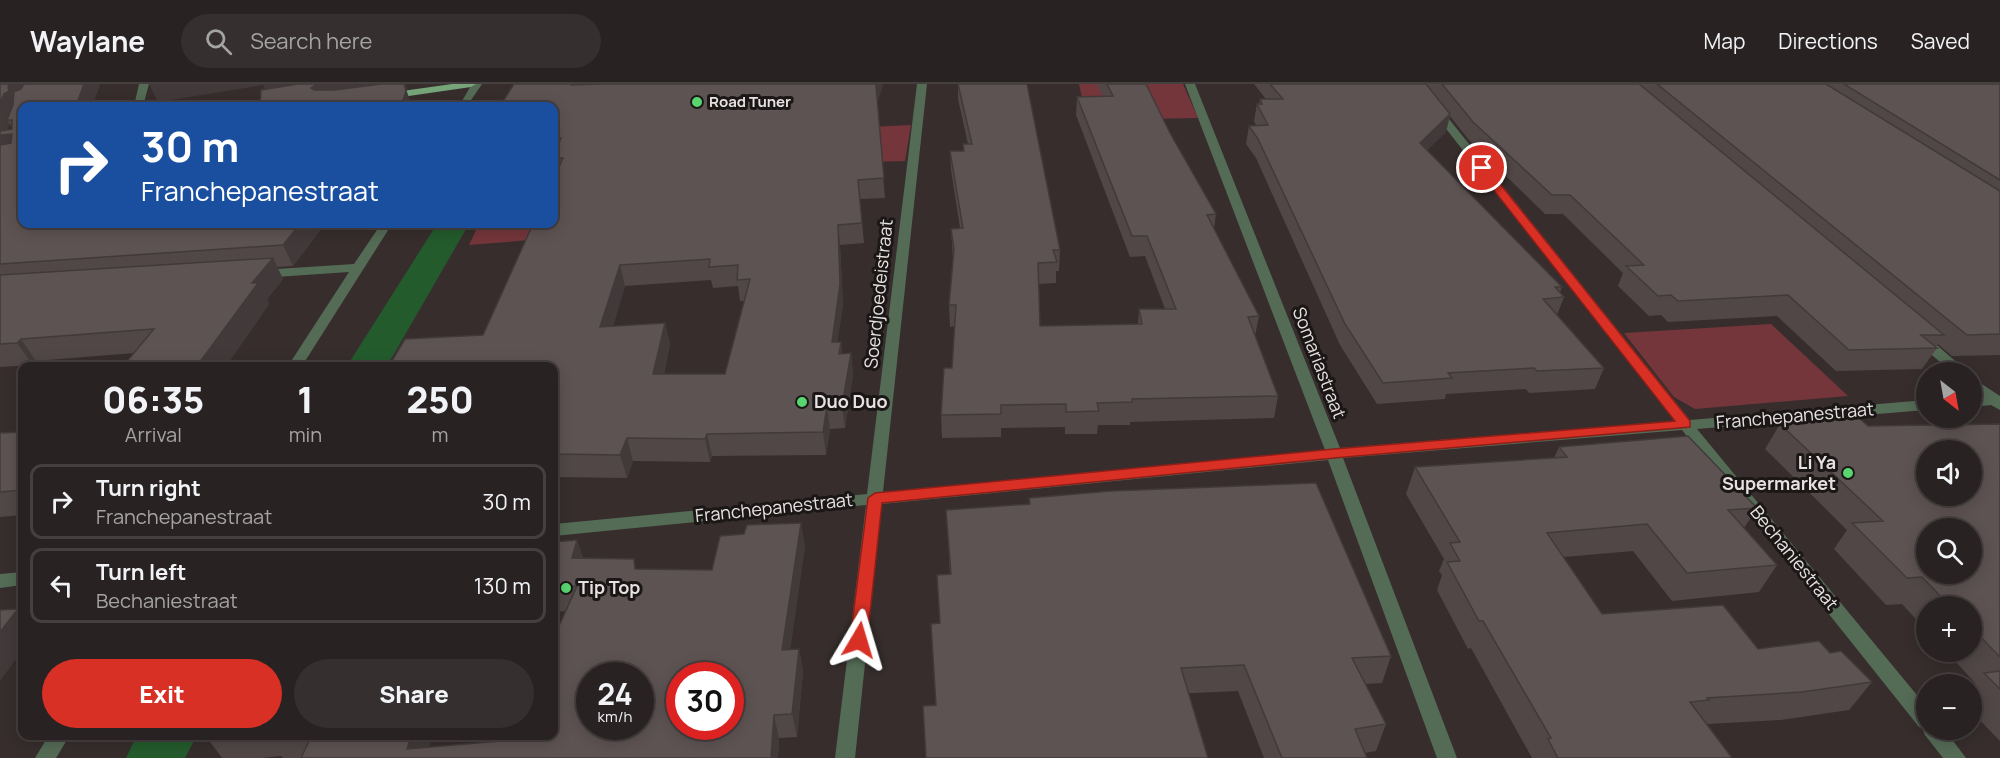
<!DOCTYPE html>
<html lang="en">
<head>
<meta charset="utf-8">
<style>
	body { margin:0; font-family:Manrope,sans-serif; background:#352f2f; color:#f1f3f6; height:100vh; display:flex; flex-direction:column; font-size:22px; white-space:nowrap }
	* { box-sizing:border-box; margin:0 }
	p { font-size:20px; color:#a5a4a5 }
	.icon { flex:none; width:33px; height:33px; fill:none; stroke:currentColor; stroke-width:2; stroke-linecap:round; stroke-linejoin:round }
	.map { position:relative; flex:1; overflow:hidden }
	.sheet { position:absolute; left:18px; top:278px; width:540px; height:378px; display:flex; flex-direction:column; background:#292222; border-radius:12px; box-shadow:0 3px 15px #0003,0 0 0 2px #453f40 }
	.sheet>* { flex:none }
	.banner { position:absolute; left:18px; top:18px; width:540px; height:126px; border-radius:12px; box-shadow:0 3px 15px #0003,0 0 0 2px #453f40; background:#1a4fa0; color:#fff; overflow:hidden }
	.needle { width:39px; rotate:149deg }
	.buttons { position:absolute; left:1916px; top:278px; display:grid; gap:12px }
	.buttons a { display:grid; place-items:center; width:66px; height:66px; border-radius:50%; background:#292222; box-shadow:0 3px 15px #0003,0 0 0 2px #453f40; font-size:30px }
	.speed { position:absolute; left:576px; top:578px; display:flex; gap:12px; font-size:30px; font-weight:700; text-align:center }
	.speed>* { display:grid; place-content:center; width:78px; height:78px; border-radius:50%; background:#292222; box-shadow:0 3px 15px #0003,0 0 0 2px #453f40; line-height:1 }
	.speed small { font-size:15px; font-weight:400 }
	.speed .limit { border:9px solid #d22; background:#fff; color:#111 }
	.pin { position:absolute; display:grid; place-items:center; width:51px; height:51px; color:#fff; margin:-26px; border:3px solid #fff; border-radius:50%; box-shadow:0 2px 6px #0007 }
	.me { position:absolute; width:66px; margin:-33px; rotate:7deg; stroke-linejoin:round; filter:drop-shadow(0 0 4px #0008) }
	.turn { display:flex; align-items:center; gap:21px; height:126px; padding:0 24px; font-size:27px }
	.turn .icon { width:78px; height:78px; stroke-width:2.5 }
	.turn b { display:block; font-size:42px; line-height:51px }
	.eta { display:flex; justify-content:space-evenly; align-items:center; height:102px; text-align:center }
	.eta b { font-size:36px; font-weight:800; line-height:42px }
	.button { display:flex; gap:12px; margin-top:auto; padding:12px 24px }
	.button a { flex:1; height:69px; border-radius:36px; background:#d93025; color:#fff; font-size:24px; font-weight:800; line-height:69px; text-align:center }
	.button a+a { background:#352f2f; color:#f1f3f6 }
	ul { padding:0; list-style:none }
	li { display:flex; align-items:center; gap:18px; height:75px; margin:0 12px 9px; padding:0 12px; border:3px solid #453f40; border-radius:12px }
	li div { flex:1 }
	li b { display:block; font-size:22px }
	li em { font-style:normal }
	header { display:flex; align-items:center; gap:36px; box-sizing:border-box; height:84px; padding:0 30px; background:#292222; border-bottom:2px solid #453f40 }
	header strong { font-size:28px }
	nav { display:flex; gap:33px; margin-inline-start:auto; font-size:21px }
	.search { width:420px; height:54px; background:#352f2f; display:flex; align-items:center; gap:15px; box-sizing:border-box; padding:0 21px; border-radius:33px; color:#a5a4a5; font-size:22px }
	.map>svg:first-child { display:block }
</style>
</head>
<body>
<header>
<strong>Waylane</strong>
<div class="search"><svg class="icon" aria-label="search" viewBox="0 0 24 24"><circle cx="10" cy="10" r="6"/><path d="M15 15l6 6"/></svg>Search here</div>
<nav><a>Map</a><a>Directions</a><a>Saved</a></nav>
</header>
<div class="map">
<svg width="2000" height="674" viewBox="0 0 2000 674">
	<rect width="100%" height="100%" fill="#372d2d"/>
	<path fill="#75363b" d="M1079 0H1183L1198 34 1087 36Z
		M911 41 905 77 752 81 768 48Z
		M479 140H554L630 148 469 161Z
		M1771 240 1848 312 1695 325 1674 313 1624 249Z"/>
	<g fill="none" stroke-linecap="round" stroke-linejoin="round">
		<path fill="#245b2d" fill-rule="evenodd" d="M437 140H469L387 282H347Z
			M137 651H197L185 674H126Z"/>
		<path fill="#546b56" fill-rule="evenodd" d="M139 0H149L143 22H134Z
			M472 0H482L467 22H459Z
			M917 0H927L883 408 1325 366 1185 0H1195L1340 364 1675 337 1411 0H1421L1690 336 1926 316V326L1697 345 1926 622V645H1944L1966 674H1943L1925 651 1922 644 1919 643 1682 346 1343 374 1457 674H1437L1328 376 882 420 855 674H835L866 421 554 452V440L867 410Z
			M381 140H392L302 282H288L349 188 261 194 255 190 261 186 354 180Z
			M1919 249 1924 250 1968 288H1952L1914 256 1912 253 1914 250Z
			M1971 293 2000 312V326L1991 321 1971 323V313H1981L1971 304Z
			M22 488V501L0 504V490Z
			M49 651H70L56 674H35Z"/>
		<path fill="#76a57a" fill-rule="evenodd" d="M452 0H476L471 3 388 15 383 12 388 9Z
			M280 14 283 15V19L263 22H242Z"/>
	</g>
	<path fill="#514747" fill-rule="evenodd" d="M0 0H100L92 22H22V140H325L293 182 277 183 283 195 267 215 269 220 226 282H123L134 269 36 277 33 281 0 283ZM10 40 12 45 7 46Z
		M514 0H579V1L883 0 877 19 885 114 860 115 864 159 840 161 843 221 837 258H841L842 269H851L853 291 845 344 830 345 826 371 712 372 710 378 633 377 627 394 554 393V282L483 251 556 89 554 81V22ZM711 196 713 204 738 202 740 217H744L725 290H664L670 260 665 239 613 242 625 202Z
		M958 0H1027L1060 166 1059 187H1056V199L1039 200 1040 242 1138 241 1139 225H1165L1145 172 1130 173 1076 31 1077 13 1103 12 1097 0H1146L1170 49 1216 130 1214 145 1259 232 1255 252 1278 312 1274 334 1130 338V341H1098L1097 350H1065V343L1001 344V353L942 354 941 331 952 284 955 242 950 243 949 221 953 175 951 145 960 144 951 86 950 67H963L968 60 958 15Z
		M1254 0H2000V271L1952 272 1938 260 1936 263 1937 264 1922 285 1836 287 1777 232 1668 238 1661 231 1649 232 1618 202 1623 189 1563 130H1545L1468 55 1450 32 1446 48 1427 66 1562 203 1560 208 1564 213 1557 231 1604 284 1595 305 1529 309 1526 305 1446 310 1445 315 1377 320 1340 261 1256 74 1246 60 1249 42 1256 41 1254 37 1257 20H1259L1260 15H1266Z
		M1780 340 1868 342 2000 340V657L1971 627V603L1975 599 1946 567H1971V522H1926V546L1902 520 1886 521 1834 465 1847 446 1765 365Z
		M22 348V431L0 433V349Z
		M1559 363 1757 424 1744 444 1777 481 1759 508 1672 517 1633 467 1564 473 1602 530 1758 565 1830 569 1872 598 1849 626 1781 636 1707 640 1732 674H1532L1471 564 1468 565 1437 506 1442 491 1439 487 1444 475 1406 410 1415 383 1554 374Z
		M1029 414 1391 572 1382 599 1365 600 1386 640 1376 667 1365 669 1367 674H1264L1238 607 936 621 940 539 950 490 946 426 1029 420Z
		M577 456 583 474 638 485 712 486 805 462 790 565H799L803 587 797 653 779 654 778 674H283L281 672 261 674H222L208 655 210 651H433L429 663 514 656 566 527 554 528V458Z"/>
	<path fill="#423a3a" d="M9 0H40L7 36 10 40 5 51 12 50 22 67 0 72V19Z
		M84 0H100L92 22H76Z
		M149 0H406L407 5H406L412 22 269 13 263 1 158 18Z
		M876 0H883L877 20 876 2Z
		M1450 30 1446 48 1415 78 1420 59Z
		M300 140H325L293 182 283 161Z
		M838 141 840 161 843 221 834 280 832 258Z
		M273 174 283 195 267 215 269 220 226 282H197L252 199Z
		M620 181 625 202 606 265 600 243Z
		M665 239 670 260 659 312 653 290Z
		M21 255 36 277 33 281 17 259Z
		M841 258 843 280 839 270Z
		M851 269 853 291 845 344 842 322Z
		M827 322 830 345 826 371 823 348Z
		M707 350 712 372 710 378 705 355Z
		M627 354 633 377 627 394 620 371Z
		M801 439 805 462 787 588 782 566Z
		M577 456 584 478 572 474Z
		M18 525 22 530V567L0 597V548Z
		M799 565 803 587 797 653 792 630Z
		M774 631 779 654 778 674H771Z
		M412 651H433L425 674 407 665Z"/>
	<path fill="#5e5353" stroke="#423a3a" stroke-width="1.5" fill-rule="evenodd" d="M0 0H9L8 3 9 7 4 10 0 19Z
		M24 0H84L76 22H22V140H300L283 161 0 180V61L11 59 12 50 0 51V47L12 45V36H7L13 21 14 8 21 5Z
		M298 0H317L311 4 314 6H335L381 0H404L406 7 401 22H260L261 6Z
		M514 0H573L572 1 600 0H876V2L884 94 858 96 862 139 838 141 840 200 832 258H841L839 270 851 269 842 322H827L823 348 707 350 705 355 627 354 620 371 554 370V282H389L405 255 483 251 533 140H554V94L563 74 554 75V71L561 54 554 55V22H500ZM710 175 709 183 738 181 737 196 750 195 725 290H653L665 239 600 243 620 181Z
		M958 0H1027L1060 166H1053L1057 178 1038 179 1040 242 1142 240 1139 225H1176L1147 152H1132L1077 13 1113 12 1107 0H1146L1170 49 1216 130 1207 131 1259 232 1248 233 1278 312 1132 315V318L1097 319 1099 327 1066 328V320L1001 321V330L941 331 944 284H952L956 221H949L954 165 951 145 963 144 950 67H964L963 60H972Z
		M1270 0H1426L1450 30 1420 59 1562 203H1555L1564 213 1543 215 1604 284 1537 287 1534 284 1448 289 1452 294 1383 299 1345 240 1258 55 1249 42 1268 41 1257 20H1262L1260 15H1283Z
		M1442 0H1639L1944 251H1921L1937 264 1849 266 1788 211 1678 217 1671 211 1658 212 1626 182 1644 181 1570 111H1552L1473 38Z
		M1657 0H1826L2000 107V250L1967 251Z
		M1844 0H2000V96Z
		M273 174 252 199H258L197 282H123L154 245 21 255 17 259 0 260V191Z
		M1859 334 1868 342 2000 340V573L1971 543V522H1950L1922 493 1907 494 1852 439 1883 437 1780 340ZM1926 366H1971V411H1926ZM1926 444H1971V489H1926Z
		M22 348V406L0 408V349Z
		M1688 352 1757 424 1728 426 1777 481 1687 489 1647 440 1547 449 1602 530 1723 521 1758 565 1819 557 1830 569 1841 567 1872 598 1802 608 1707 614 1709 616 1690 618 1732 674H1558L1548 655 1551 654 1483 537H1479L1447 478 1460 477 1450 459 1460 458 1415 383 1567 373 1559 363Z
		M1316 399 1391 572 1352 574 1386 640 1355 645 1367 674H1282L1244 581 1181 584 1208 674H926L923 622 936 621 931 540 940 539 937 491 951 490 946 426 1030 420 1029 414 1111 407Z
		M801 439 782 566 799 565 792 630 774 631 771 674H301L312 651 270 656 272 651H412L407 665 514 656 516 651H554V553L577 502 554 504V458L577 456 572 474 634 475 635 485 712 486 720 452 744 450 747 441ZM590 591H640V642H590ZM680 591H730V642H680Z
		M18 525 0 548V526Z
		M2000 587V605L1984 589Z
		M210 651H248L208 655Z"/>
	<path fill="#d93025" stroke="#8d1f18" stroke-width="1.5" d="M1482 81H1485L1690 337V343L1334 374 882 419 867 556 865 561H853L850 556 868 414 875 409 1334 365 1675 337 1478 86 1477 84Z"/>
	<g fill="#59d56f" stroke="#1b1717" stroke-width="2">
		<circle cx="697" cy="18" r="6"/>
		<circle cx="802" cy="318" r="6"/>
		<circle cx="1848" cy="389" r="6"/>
		<circle cx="566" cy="504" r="6"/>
	</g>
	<g text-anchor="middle" stroke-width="6" stroke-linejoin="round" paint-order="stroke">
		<g font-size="15" font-weight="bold" fill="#e7e1e1" stroke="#1b1717" text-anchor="start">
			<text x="709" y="23">Road Tuner</text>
		</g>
		<g font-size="18" fill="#e7e1e1" stroke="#1b1717">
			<text transform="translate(879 210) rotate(-84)" y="6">Soerdjoedeistraat</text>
			<text transform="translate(1319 279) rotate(69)" y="6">Somariastraat</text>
			<text transform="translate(1795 332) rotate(-5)" y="6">Franchepanestraat</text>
			<text transform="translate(774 424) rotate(-6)" y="6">Franchepanestraat</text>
			<text transform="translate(1794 474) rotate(51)" y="6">Bechaniestraat</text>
		</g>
		<g font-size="18" font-weight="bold" fill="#e7e1e1" stroke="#1b1717" text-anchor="start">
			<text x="814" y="324">Duo Duo</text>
			<text x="1836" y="385" text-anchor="end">Li Ya<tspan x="1836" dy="21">Supermarket</tspan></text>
			<text x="578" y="510">Tip Top</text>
		</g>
	</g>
</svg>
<div class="buttons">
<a><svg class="needle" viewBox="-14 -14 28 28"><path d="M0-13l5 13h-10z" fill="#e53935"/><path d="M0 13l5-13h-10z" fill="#a5a4a5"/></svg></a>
<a><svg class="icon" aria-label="sound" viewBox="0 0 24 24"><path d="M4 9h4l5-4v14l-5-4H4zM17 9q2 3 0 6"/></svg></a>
<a><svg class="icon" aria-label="search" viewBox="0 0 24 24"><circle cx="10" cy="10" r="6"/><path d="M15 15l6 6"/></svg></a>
<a>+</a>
<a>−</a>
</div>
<div class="speed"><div>24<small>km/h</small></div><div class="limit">30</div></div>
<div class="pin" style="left:1482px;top:84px;background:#d93025"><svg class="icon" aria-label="arrive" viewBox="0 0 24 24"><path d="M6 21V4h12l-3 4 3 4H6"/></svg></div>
<svg class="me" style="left:859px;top:556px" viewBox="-20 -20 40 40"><path d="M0-17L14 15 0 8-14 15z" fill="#d93025" stroke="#fff" stroke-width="4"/></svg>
<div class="banner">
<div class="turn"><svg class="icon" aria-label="right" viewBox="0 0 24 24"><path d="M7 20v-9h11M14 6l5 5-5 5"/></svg><div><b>30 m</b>Franchepanestraat</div></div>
</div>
<section class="sheet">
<div class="eta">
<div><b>06:35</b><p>Arrival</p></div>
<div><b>1</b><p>min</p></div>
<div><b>250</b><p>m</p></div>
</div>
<ul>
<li><svg class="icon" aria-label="right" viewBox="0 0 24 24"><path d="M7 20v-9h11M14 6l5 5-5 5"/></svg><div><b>Turn right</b><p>Franchepanestraat</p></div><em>30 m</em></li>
<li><svg class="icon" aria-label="left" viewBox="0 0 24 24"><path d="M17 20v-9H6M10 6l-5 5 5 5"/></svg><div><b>Turn left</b><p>Bechaniestraat</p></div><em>130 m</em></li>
</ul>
<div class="button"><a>Exit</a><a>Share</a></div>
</section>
</div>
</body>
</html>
